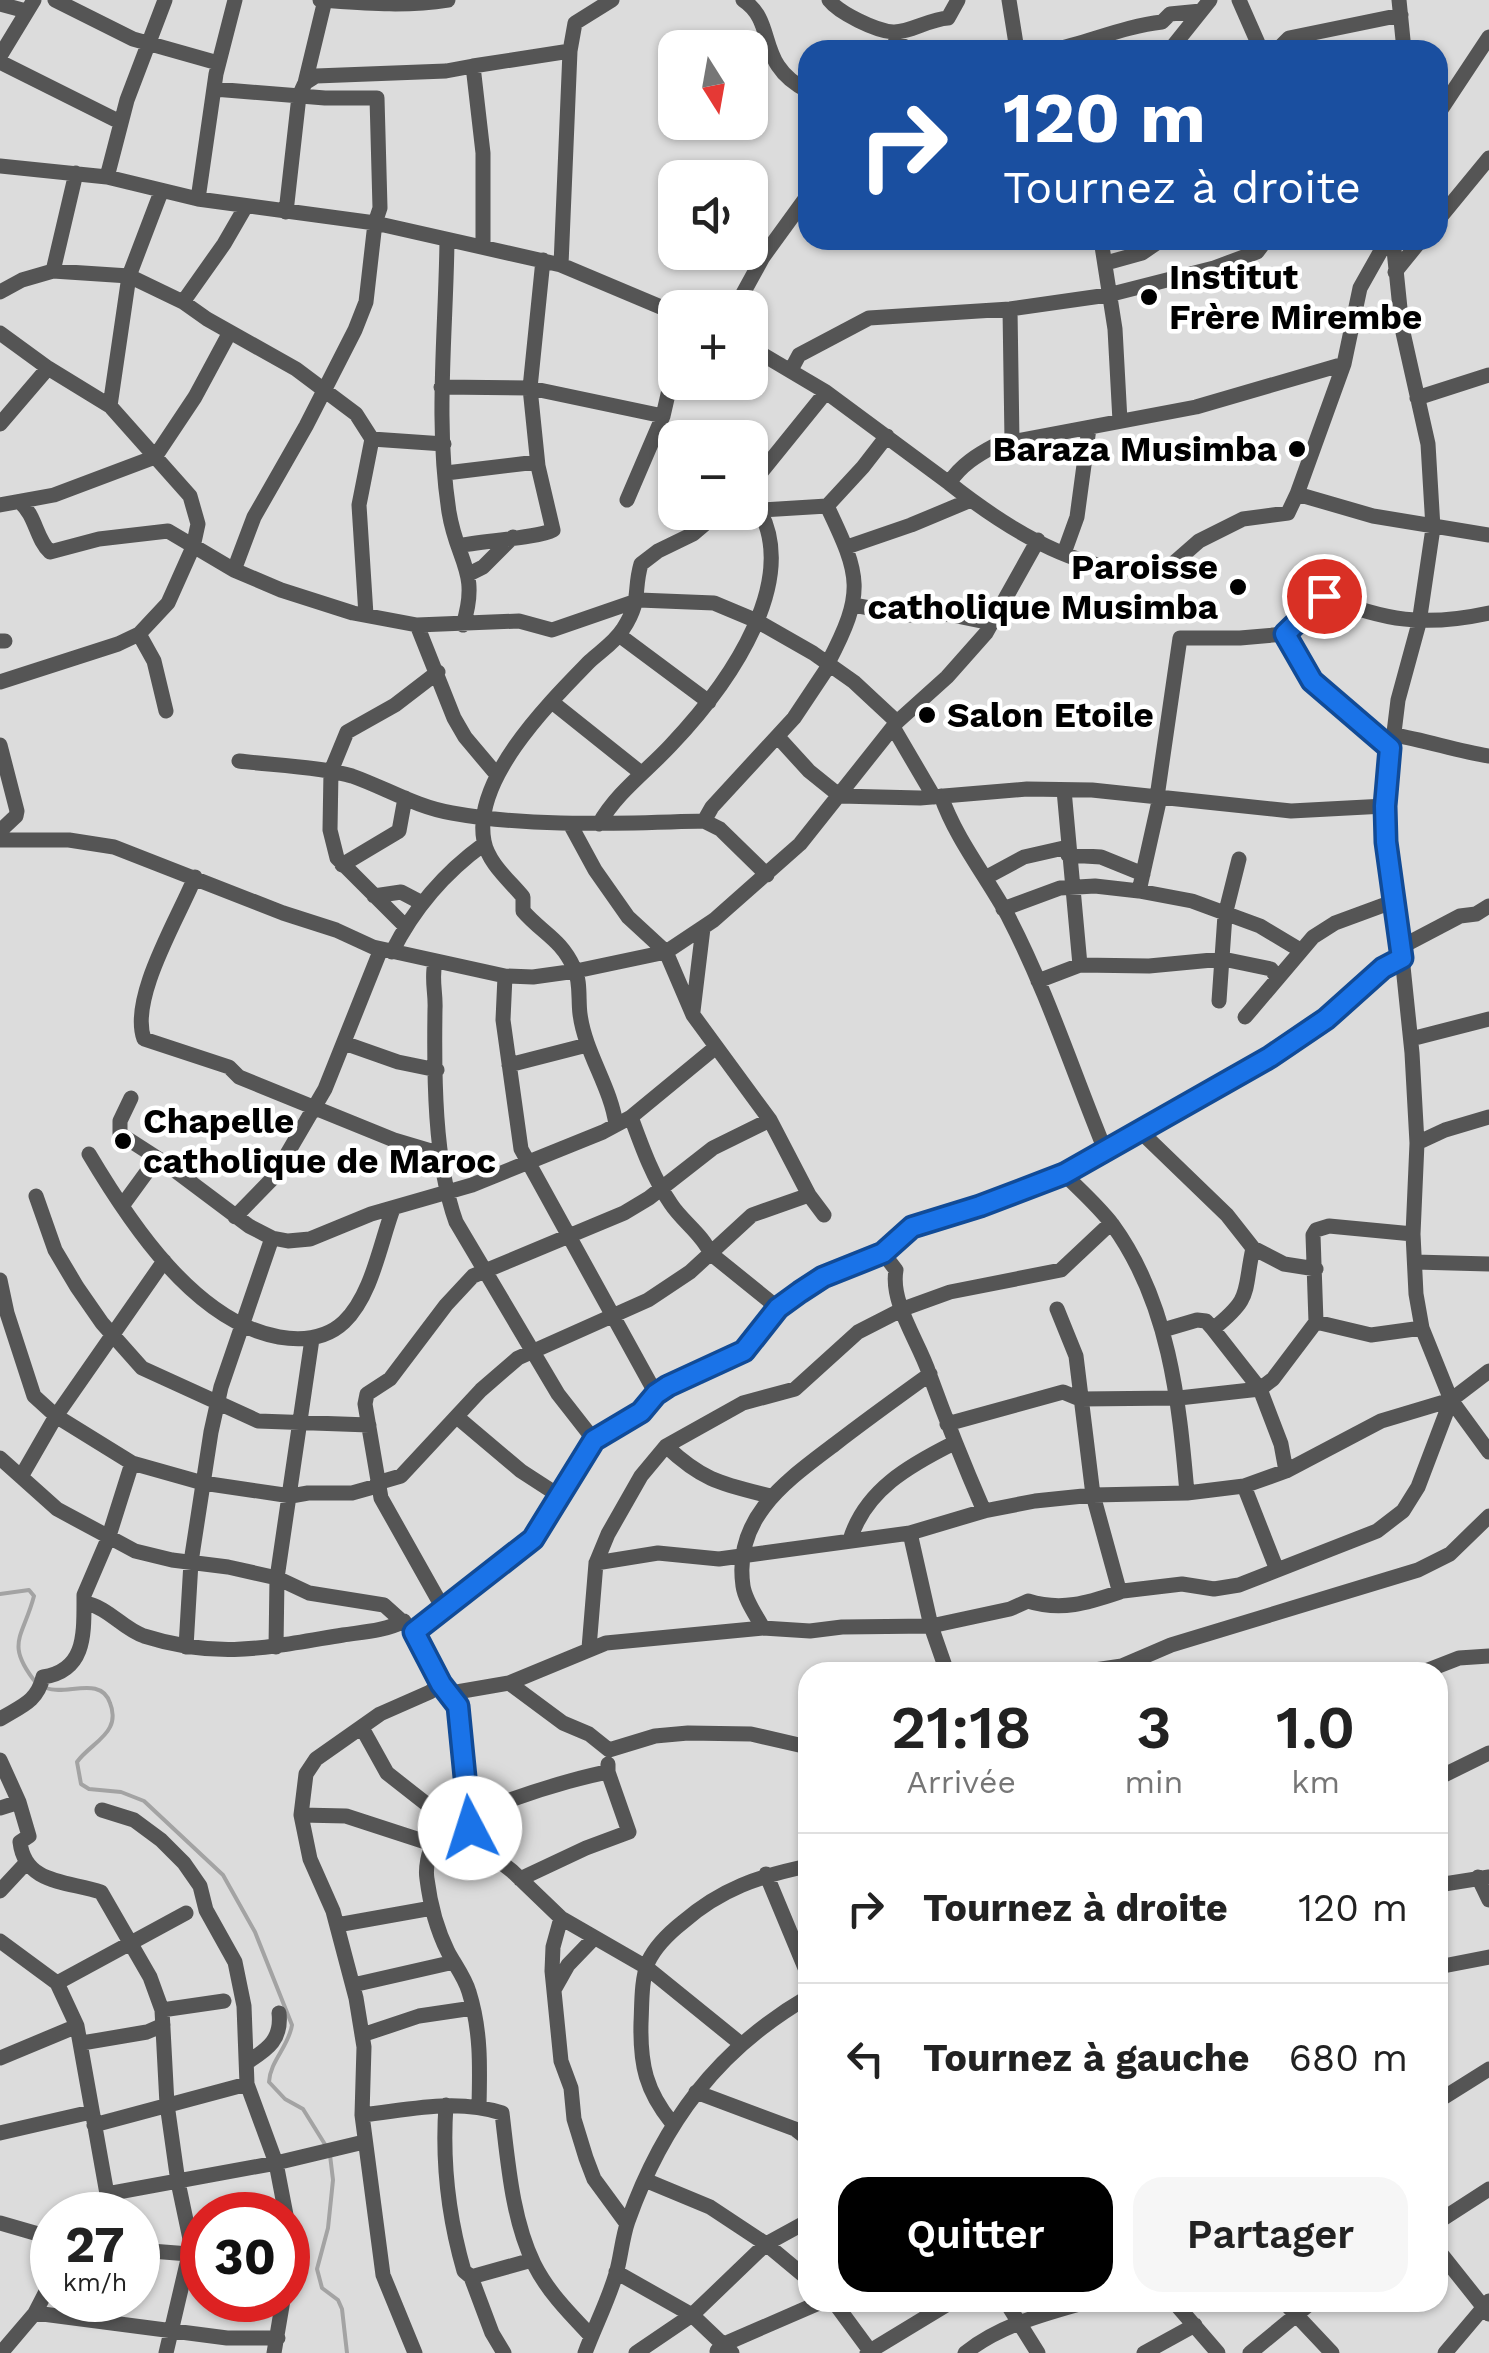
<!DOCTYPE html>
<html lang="fr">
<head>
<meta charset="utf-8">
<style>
	body { margin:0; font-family:"Work Sans",sans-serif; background:#f6f6f6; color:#222; height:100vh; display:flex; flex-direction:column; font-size:38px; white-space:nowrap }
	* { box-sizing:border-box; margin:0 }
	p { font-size:32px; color:#767676 }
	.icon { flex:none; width:55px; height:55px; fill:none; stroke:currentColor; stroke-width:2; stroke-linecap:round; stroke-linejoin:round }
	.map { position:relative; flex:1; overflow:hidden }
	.details { position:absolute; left:798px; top:1662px; width:650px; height:650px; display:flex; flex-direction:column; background:#fff; border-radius:30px; box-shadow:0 2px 8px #0004 }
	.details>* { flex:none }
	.top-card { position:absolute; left:798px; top:40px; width:650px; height:210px; border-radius:30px; box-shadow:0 2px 8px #0004; background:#1a4fa0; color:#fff; overflow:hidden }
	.needle { width:65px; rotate:169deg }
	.fabs { position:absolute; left:658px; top:30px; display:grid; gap:20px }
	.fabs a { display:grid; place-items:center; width:110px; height:110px; border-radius:20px; background:#fff; box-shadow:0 2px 8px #0004; font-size:50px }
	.speed { position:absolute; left:30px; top:2192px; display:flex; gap:20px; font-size:50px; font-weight:700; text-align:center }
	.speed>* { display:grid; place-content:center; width:130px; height:130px; border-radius:50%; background:#fff; box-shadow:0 2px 8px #0004; line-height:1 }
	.speed small { font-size:25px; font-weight:400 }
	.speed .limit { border:15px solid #d22; background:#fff; color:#111 }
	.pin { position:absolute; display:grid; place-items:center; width:85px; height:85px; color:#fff; margin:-42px; border:5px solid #fff; border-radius:50%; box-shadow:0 2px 10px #0007 }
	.me { position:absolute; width:110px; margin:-55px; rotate:355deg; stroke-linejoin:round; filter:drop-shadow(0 0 8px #0008) }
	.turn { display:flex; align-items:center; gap:35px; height:210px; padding:0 40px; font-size:45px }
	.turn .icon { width:130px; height:130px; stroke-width:2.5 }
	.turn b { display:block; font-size:70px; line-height:85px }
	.eta { display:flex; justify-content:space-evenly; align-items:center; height:170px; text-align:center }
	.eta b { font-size:60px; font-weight:600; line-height:70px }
	.primary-button { display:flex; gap:20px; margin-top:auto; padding:20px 40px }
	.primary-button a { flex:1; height:115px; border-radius:30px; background:#000; color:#fff; font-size:40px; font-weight:600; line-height:115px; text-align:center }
	.primary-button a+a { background:#f6f6f6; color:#222 }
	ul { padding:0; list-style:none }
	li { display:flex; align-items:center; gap:30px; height:150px; padding:0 40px; border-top:2px solid #e0e0e0 }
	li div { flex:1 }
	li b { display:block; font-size:38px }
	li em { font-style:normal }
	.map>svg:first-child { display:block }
</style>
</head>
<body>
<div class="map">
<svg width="1489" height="2353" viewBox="0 0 1489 2353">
	<rect width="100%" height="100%" fill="#fff"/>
	<path fill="#dcdcdc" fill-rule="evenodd" d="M0 0H1489V2353H0ZM675 48H750V122H675ZM808 50H1438V240H808ZM675 178H750V252H675ZM675 308H750V382H675ZM675 438H750V512H675ZM808 1672H1438V2302H808ZM52 2215H138V2300H52ZM202 2215H288V2300H202Z"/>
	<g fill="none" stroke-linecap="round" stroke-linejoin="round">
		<path stroke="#a3a3a3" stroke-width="4" d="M0 1594 29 1590 34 1596C23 1638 4 1643 37 1684
			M46 1688C66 1696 101 1675 110 1703 113 1710 114 1720 110 1727 104 1740 86 1749 77 1762L81 1784 89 1789 121 1792 144 1801 223 1875 255 1932 292 2025C289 2046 270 2061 269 2082L285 2099 303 2109 326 2146
			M330 2155 333 2180 328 2228 317 2269 322 2288 338 2300 342 2309 347 2353"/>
		<path stroke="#555" stroke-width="15" d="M55 0 133 39 218 63
			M320 0C363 3 405 7 448 0
			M743 0C778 23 754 64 808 91
			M829 0C839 13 876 31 893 32 908 33 930 19 948 18L958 0
			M1009 0 1017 50
			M1239 0 1261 50
			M1399 0 1404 50
			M0 4 26 11
			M894 32 897 43 912 50
			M1053 50C1090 42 1125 26 1162 22L1170 14 1201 11
			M1170 50 1210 0
			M1267 50 1279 48 1289 38 1401 15
			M0 56 34 0
			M0 62 120 122
			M305 83 325 0
			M214 89 325 98H377L380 208 375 223 366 302 355 330 306 426 254 517 234 570
			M1438 114 1489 37
			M0 166 107 177 198 199 375 223 561 265 675 313
			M107 177 127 100 165 0
			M198 199 216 74 235 0
			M286 212 299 96 305 83 316 76 446 71 473 66
			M1438 220 1489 158
			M447 240C446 331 435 422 449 512 457 562 480 571 463 625
			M1101 240 1115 329 1120 421
			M1393 240 1402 328 1428 444 1433 528 1419 623 1398 700 1385 806 1392 902 1401 947 1412 1053 1417 1143 1413 1234 1416 1294 1422 1328 1451 1400 1489 1452
			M483 247V153L473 66 570 51 575 23 612 0
			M1106 263 1142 253 1161 240
			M561 265 570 51
			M53 271 76 173
			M1395 272 1421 240
			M0 292 22 280 53 271 129 276 183 302 207 319 296 369 356 414 372 439 359 505 366 615
			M183 302 224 244 246 206
			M735 308 763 257 808 195
			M1010 309 1012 441
			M0 333 48 368 110 406 190 496 198 524 193 547 168 603 139 634 118 644 0 682
			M750 347 826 392 949 483C961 465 977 455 996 445L1196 407 1344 364 1360 288 1387 240
			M1344 364 1297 494 1373 516 1489 535
			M791 370 799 355 869 318 1010 309 1108 295 1214 268 1257 252 1266 240
			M441 387 530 388 663 416
			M1417 398 1489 375
			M110 406 129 276 161 192
			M0 424 48 368
			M372 439 444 444
			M446 473 537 462
			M949 483C992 517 1044 552 1098 565 1119 570 1145 570 1167 569L1199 541 1243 519 1288 513 1297 494
			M750 486 826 392
			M627 500 663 416 675 364
			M20 502C36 516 36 539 50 552L99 539 168 531 234 570 281 590 353 613 417 625 519 621 552 630 639 600 714 603 757 621 813 653 854 682 897 722
			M0 505 54 495 155 457 195 397 230 332
			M827 506C861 577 865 592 828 663
			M761 510 827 506 863 467 887 436
			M458 546C480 541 539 538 553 530L538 466 530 388 543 260
			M847 547 911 525 971 500
			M1064 553 1077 517 1089 428
			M469 574 483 567 513 537
			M853 605 909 615 947 614 991 623
			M417 625 454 718 465 737 497 775
			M139 634 154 661 166 711
			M1285 634 1312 681 1391 748
			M619 635 709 702
			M0 641H5
			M552 702 641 773
			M893 727 934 797
			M1393 735C1426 740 1456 751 1489 756
			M778 737 809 771 840 796 920 798 1027 789 1092 790 1291 811 1385 806
			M0 745 17 811 16 816 0 831
			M239 761C271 765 323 767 352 776 386 788 416 807 452 813 535 828 619 823 704 821L720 829 767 875
			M1064 790 1080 965
			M941 796C956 839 986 876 1008 916 1047 991 1073 1072 1105 1150
			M1157 797 1180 638H1240L1285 634 1324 596C1384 621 1425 627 1489 613
			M704 821 712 807 794 718 830 664
			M570 824 595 870 628 917 666 952 693 1015 770 1120 809 1195 824 1215
			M599 824C617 792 647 771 671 745 726 687 811 573 750 496
			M0 840H69L114 847 283 913 336 930 373 947 505 976 533 977 576 971 666 952 714 920 800 844 897 722 947 677 986 633 1038 540
			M1068 855 1101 857 1143 874
			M342 865 399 831 405 798
			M195 877C179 917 129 998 144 1039L229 1067 239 1077 261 1086 394 1140 441 1154
			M985 878 1024 857 1068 847
			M1139 891 1160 797
			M374 896 401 892 422 903
			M1003 909 1060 888 1095 886 1139 891 1192 901 1260 926 1300 950
			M405 926 337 858 330 830 331 771 347 732 395 705 438 672
			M1401 947 1460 916 1476 914 1489 906
			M392 952C414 908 444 873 484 844
			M435 963C431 979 436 993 435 1009 434 1074 434 1161 456 1222L558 1394 594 1440
			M505 976 503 1020 521 1149 656 1394
			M1038 981 1080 965 1149 966 1223 959 1271 969 1276 976
			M1219 1001 1225 915 1239 859
			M693 1011 703 928
			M1245 1017 1313 937 1335 923 1392 902
			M1411 1039 1489 1019
			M344 1043 398 1062 437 1070
			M509 1065 587 1045
			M131 1098 120 1121V1134L165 1163 249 1226 272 1238 288 1241 310 1239 371 1214 472 1185 603 1132 631 1117 716 1047
			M631 1117C642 1147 653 1178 671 1204 682 1221 704 1236 710 1253L778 1308
			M616 1125C611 1087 585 1053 580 1014 578 1000 581 981 574 968 561 939 542 933 523 911V897C510 881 488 863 484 841 472 779 550 702 590 661 601 651 615 642 623 629 642 600 633 591 641 564L658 551 693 534 719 512
			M1140 1131 1227 1215 1253 1248 1284 1264 1316 1269
			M1417 1143 1445 1130 1489 1117
			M89 1154C130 1223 195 1322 279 1337 303 1341 326 1339 344 1322 372 1295 380 1244 393 1209
			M1064 1174C1080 1190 1098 1206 1112 1224 1169 1302 1179 1400 1187 1493
			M36 1196 55 1250 77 1287 102 1323 142 1368 258 1421 369 1425
			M122 1206 157 1158
			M235 1217 273 1178 325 1089 381 949
			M883 1253 896 1270C890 1303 919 1342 929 1373 946 1420 964 1465 984 1511
			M1415 1262 1489 1264
			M0 1280 7 1313 34 1396 56 1416 132 1463 203 1483 291 1496 308 1493H352L377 1486
			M1316 1322 1371 1335 1422 1328
			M1213 1329 1260 1389 1281 1444 1286 1471
			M1163 1330 1197 1320 1206 1321 1213 1329C1253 1297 1243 1294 1253 1248
			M457 1417 521 1471 558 1495
			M947 1424 1063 1392 1080 1399 1179 1398 1260 1389 1273 1379 1316 1322 1313 1235 1316 1230 1329 1226 1413 1234
			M666 1446C703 1481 722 1484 770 1496
			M0 1458 57 1509 135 1551 172 1560 228 1567 277 1578 309 1593 384 1605 414 1632 441 1683 458 1706 469 1827 478 1844
			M132 1463 108 1539 84 1595V1603C109 1607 121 1628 144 1636 219 1660 270 1647 343 1635 363 1632 385 1631 404 1621
			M22 1475 56 1416 164 1261
			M377 1483 401 1476 481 1390 518 1358 648 1300 690 1272 752 1215 809 1195
			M1244 1486 1277 1570
			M910 1533 931 1626 947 1672
			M850 1540C865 1490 910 1465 954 1443
			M596 1563 658 1553 719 1559 910 1533 984 1511 1035 1501 1093 1495 1187 1493 1244 1486 1286 1471 1381 1421 1451 1400 1489 1371
			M1123 1591 1182 1584 1214 1589 1239 1585 1377 1531 1403 1511 1418 1487 1451 1400
			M444 1610 381 1498 365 1404 367 1394 390 1379 446 1305 473 1276 624 1213 649 1198 713 1148 770 1120
			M763 1628C756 1615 745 1600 743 1586 733 1516 788 1480 835 1444 866 1420 898 1397 930 1374
			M414 1632 533 1539 594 1440 641 1412 656 1394 668 1387 744 1351 778 1308 823 1277 883 1253 912 1227 980 1206 1064 1174 1270 1057 1326 1019 1383 967 1402 958
			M186 1647 191 1562 211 1432 221 1387 272 1238
			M276 1647 277 1578 312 1339
			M589 1648 596 1563 608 1534 641 1476 666 1446 743 1403 795 1389 858 1332 903 1309 950 1292 1061 1270 1111 1223
			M1081 1672 1122 1666 1171 1645 1418 1570 1450 1554 1489 1516
			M1423 1672 1459 1658 1489 1656
			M509 1683 563 1723 589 1734 609 1750 655 1736 688 1733 751 1734 799 1745 808 1744
			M451 1693 509 1683 606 1643 763 1628 810 1631 842 1627 931 1626 1010 1609 1028 1601C1063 1612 1090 1602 1123 1591L1118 1586 1093 1495 1076 1356 1057 1309
			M0 1719C21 1706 37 1702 43 1677 84 1671 84 1637 84 1603
			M362 1728 387 1773 512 1871 561 1918 646 1967 741 2044
			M0 1760 19 1802 29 1836 20 1842C25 1885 69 1881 101 1892L150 1977 162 2010 167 2104 178 2182 190 2239 189 2255 166 2353
			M1438 1778 1489 1753
			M0 1808 19 1802
			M102 1810 134 1820 161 1840 184 1863 200 1886 206 1910 235 1962 244 2006 247 2084 276 2163 286 2215
			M301 1815 346 1816 432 1844
			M766 1874 808 1975
			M1478 1877 1489 1900
			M520 1879 586 1848 629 1832 608 1772V1764
			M1438 1885 1489 1877
			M0 1891 26 1863
			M561 1918 553 1947 552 1971 561 2061 571 2088 574 2119 586 2158 594 2179 627 2224
			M337 1925 432 1908
			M0 1941 57 1983 77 2026 107 2194 108 2215
			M1438 1967 1489 1957
			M57 1983 186 1913
			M353 1985 454 1962
			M555 1988 568 1965 594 1938
			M162 2010 224 2001
			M362 2035 419 2016 473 2008
			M82 2043 147 2032 163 2025
			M0 2058 77 2026
			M249 2061C268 2049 282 2039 279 2013
			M696 2092 795 2129 808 2139
			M1438 2101 1489 2069
			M446 2105C442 2162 448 2216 464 2271L471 2277 532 2260
			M479 2106C480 2067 481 2030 469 1992 465 1978 455 1965 448 1952 437 1930 430 1903 427 1879 425 1868 429 1851 433 1843 449 1814 573 1778 608 1772
			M362 2115C409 2110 455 2098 502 2113 508 2162 512 2219 534 2264 548 2292 570 2314 591 2336
			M672 2123C646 2091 640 2065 641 2023 642 2004 641 1981 648 1962 656 1945 669 1933 683 1922 721 1889 759 1876 808 1866
			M94 2125 247 2084
			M0 2133 91 2112
			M645 2180 710 2207 766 2244 808 2279
			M107 2194 276 2163 364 2142
			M1438 2222 1489 2189
			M0 2223 52 2238
			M288 2230V2263
			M138 2250 202 2255
			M1438 2250 1489 2314
			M616 2272 692 2315 732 2353
			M471 2277 492 2333 504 2353
			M834 2302 870 2351
			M1006 2302 1038 2353
			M1174 2302 1218 2353
			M1284 2302 1332 2353
			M35 2313 227 2338H278
			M717 2351 722 2345 821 2302
			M1 2353 35 2313 52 2280
			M274 2353 283 2300
			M415 2353 383 2275 362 2115 364 2047 356 1998 333 1911 310 1859 301 1815 306 1774 316 1759 380 1714 430 1692 441 1683
			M585 2353C595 2326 608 2301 616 2274 621 2257 622 2238 628 2221 663 2123 717 2050 808 1997
			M636 2353 692 2315 766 2244 808 2221
			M867 2353 951 2302
			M965 2353C1000 2325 1044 2314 1086 2302
			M1144 2353 1195 2325
			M1250 2353 1312 2302
			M1445 2353 1489 2301"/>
	</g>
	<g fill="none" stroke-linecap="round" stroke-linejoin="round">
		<g stroke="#114b97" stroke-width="25">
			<path id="route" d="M470 1828 458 1706 441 1684 414 1632 533 1539 594 1440 641 1412 656 1394 668 1386 744 1351 778 1308 800 1292 823 1277 883 1253 912 1227 980 1206 1064 1174 1270 1057 1326 1019 1383 968 1402 958 1386 842 1385 806 1390 748 1312 681 1285 634 1324 596"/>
		</g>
		<use href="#route" stroke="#1a73e8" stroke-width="18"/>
	</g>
	<g fill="#000" stroke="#fff" stroke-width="4">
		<circle cx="1149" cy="297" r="10"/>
		<circle cx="1297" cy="449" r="10"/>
		<circle cx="1238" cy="587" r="10"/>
		<circle cx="927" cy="715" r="10"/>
		<circle cx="123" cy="1141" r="10"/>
	</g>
	<g text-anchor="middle" stroke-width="9" stroke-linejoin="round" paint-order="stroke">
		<g font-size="35" font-weight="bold" fill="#000" stroke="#fff" text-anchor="start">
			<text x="1169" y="289">Institut<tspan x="1169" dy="40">Frère Mirembe</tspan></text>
			<text x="1277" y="461" text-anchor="end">Baraza Musimba</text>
			<text x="1218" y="579" text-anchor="end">Paroisse<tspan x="1218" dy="40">catholique Musimba</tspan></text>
			<text x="947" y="727">Salon Etoile</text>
			<text x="143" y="1133">Chapelle<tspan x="143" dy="40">catholique de Maroc</tspan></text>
		</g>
	</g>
</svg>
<div class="fabs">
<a><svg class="needle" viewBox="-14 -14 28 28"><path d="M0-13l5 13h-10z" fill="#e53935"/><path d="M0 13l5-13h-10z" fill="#767676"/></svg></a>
<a><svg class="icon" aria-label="sound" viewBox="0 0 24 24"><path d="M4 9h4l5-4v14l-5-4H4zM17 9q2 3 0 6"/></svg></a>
<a>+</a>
<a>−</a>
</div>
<div class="speed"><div>27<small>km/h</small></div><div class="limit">30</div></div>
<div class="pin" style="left:1324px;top:596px;background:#d93025"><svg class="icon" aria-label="arrive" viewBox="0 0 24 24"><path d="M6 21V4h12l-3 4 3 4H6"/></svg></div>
<svg class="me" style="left:470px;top:1828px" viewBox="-20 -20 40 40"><circle r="19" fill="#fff"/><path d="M0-13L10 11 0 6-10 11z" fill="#1a73e8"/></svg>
<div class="top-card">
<div class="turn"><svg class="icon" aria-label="right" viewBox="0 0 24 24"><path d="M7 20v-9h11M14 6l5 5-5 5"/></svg><div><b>120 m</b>Tournez à droite</div></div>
</div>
<section class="details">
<div class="eta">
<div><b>21:18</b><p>Arrivée</p></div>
<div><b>3</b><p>min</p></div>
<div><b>1.0</b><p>km</p></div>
</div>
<ul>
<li><svg class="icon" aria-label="right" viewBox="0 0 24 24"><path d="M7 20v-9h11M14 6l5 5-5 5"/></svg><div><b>Tournez à droite</b></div><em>120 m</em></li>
<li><svg class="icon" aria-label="left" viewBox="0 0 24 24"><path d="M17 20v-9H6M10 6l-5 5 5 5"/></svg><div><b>Tournez à gauche</b></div><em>680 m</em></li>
</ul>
<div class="primary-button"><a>Quitter</a><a>Partager</a></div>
</section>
</div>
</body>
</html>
